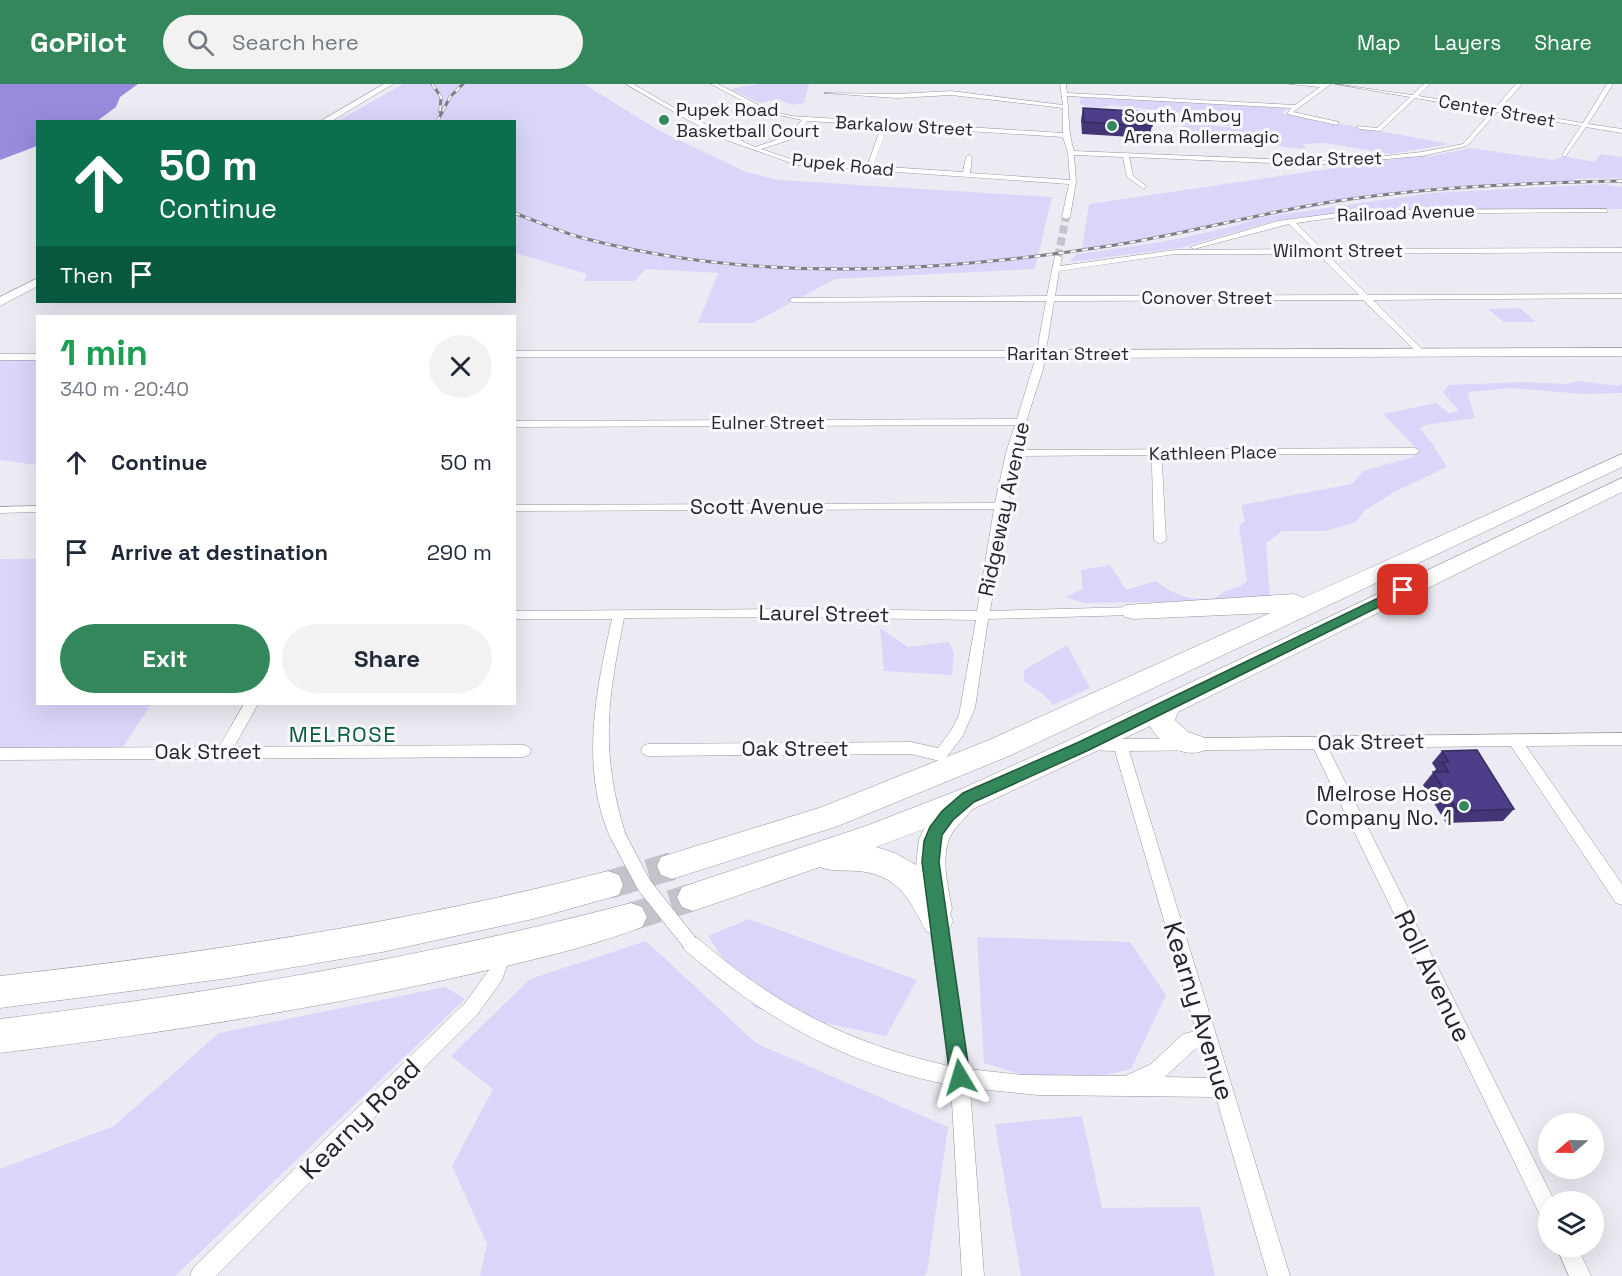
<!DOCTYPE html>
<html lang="en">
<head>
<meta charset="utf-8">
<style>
	body { margin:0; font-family:"Space Grotesk",sans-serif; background:#f2f2f3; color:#1f2937; height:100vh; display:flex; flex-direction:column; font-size:22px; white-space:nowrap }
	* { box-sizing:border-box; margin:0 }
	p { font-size:20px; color:#747a83 }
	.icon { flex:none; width:33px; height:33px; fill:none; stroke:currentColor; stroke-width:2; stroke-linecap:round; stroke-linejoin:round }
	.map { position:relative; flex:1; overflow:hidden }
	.panel { position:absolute; left:36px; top:231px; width:480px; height:390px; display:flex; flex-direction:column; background:#fff; border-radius:0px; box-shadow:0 6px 24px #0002 }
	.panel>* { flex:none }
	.banner { position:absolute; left:36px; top:36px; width:480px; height:183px; border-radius:0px; box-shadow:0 6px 24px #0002; background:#0b6e4f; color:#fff; overflow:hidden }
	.needle { width:39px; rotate:250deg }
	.tools { position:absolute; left:1538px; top:1029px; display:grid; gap:12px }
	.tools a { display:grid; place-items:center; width:66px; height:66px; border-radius:50%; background:#fff; box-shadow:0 6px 24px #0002; font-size:30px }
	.pin { position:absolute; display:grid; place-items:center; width:51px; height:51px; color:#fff; margin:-26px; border-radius:12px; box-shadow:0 3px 9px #0006 }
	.me { position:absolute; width:66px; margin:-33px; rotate:353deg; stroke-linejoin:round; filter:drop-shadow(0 0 4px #0008) }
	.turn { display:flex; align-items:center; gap:21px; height:126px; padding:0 24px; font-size:27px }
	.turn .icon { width:78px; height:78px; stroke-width:2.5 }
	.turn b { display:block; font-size:42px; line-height:51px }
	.then { display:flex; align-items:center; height:57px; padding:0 24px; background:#0003; gap:12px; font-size:22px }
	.round { display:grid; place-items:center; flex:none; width:63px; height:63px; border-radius:32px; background:#f2f2f3 }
	.summary { display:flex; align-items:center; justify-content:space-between; height:102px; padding:0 24px }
	h1 { font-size:36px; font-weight:600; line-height:45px; color:#1e9e55 }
	.primary-button { display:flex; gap:12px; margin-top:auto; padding:12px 24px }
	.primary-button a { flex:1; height:69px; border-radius:36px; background:#34875a; color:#fff; font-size:24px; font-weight:600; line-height:69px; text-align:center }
	.primary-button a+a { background:#f2f2f3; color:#1f2937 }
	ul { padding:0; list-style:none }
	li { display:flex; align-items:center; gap:18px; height:90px; padding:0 24px }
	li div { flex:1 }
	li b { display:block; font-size:22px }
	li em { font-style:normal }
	header { display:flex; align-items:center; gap:36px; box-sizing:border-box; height:84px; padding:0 30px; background:#34875a; color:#fff }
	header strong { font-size:28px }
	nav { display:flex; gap:33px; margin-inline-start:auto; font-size:21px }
	.search { width:420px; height:54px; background:#f2f2f3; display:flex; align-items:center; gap:15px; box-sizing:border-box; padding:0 21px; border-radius:33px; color:#747a83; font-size:22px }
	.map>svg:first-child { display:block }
</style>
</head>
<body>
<header>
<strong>GoPilot</strong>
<div class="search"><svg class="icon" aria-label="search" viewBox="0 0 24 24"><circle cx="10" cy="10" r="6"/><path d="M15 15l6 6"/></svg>Search here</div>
<nav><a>Map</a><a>Layers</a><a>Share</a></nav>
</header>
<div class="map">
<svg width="1622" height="1192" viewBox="0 0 1622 1192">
	<rect width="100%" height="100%" fill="#ecebf4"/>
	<path fill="#d9d6fa" d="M403 0H584L658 46 746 88 779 96 1052 113 1035 185 835 195 753 239H698L718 189 645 185 635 197H584L587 190 515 169 514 38H336Z
		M759 0H809L804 19 793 21 778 15 760 19 730 5Z
		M1080 13 1283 23 1287 25 1282 29 1450 60 1391 70 1325 59 1302 60 1307 65C1269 62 1230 54 1192 57 1178 58 1163 63 1151 58L1188 54 1189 46 1172 36 1148 29 1230 44 1210 32 1110 21C1100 25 1090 24 1080 20Z
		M1470 64 1554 76 1563 72 1595 78 1600 70 1622 73V94L1573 95 1579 97 1385 110 1256 134 1431 109 1603 100 1622 103V125L1363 126 1278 136 1180 164 1069 178 1077 170C1138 162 1197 154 1256 135L1082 165 1089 120 1416 72H1431Z
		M1520 224 1536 238H1504L1488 225Z
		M0 273H37V381L0 376Z
		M1578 297 1618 302 1622 300V309L1583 310 1511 304 1470 308 1468 312 1475 334 1425 341 1420 345 1432 359 1447 383 1394 408 1364 427 1356 438 1325 447H1282L1266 459 1270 512 1168 518 1084 519 1065 513 1083 505 1081 486 1110 481 1126 506 1156 497C1173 510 1191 518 1214 514 1218 513 1222 509 1226 507 1235 504 1240 503 1247 497L1239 442 1245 437 1241 421 1352 400 1363 387 1413 373 1419 367 1383 330 1436 319 1449 329 1459 327 1443 308 1449 301 1524 298 1567 300Z
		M0 475H37L38 620H151L119 669 0 670Z
		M880 544 908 563 949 558 954 568 952 591 884 587Z
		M1067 561 1090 604 1053 621 1044 611 1024 597V586Z
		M749 835 917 896 886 952 755 924 708 852Z
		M977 853 1130 858 1166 911 1131 985 1058 1002 984 979Z
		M646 857 756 959 948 1043 927 1188 924 1192H480L487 1160 452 1082 493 1005 451 972 530 895Z
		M445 903 465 915 175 1192H0V1085L114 1042 219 949Z
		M1082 1032 1102 1124 1200 1123 1215 1192H1021L995 1040Z"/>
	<path fill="#978bdd" d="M0 0H138L120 13 116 23 97 37 38 38 37 62 0 76Z"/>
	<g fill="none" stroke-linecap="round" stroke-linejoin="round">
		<path stroke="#c4c3cb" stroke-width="8" stroke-dasharray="8 4" stroke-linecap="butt" d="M1058 173 1066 133"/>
		<path stroke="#c4c3cb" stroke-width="28" stroke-dasharray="28 14" stroke-linecap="butt" d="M608 801 672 782
			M631 833 693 813"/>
		<g stroke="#96959d" stroke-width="1">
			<path id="street" d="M626 0H633L692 34 755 63 788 52 802 36 764 28 711 0H718L768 26 791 32 1063 49V24L951 11 897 14 824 9 897 10 951 7 1063 21 1060 0H1066L1067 9 1295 21 1320 3 1289 0H1331L1293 28 1339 38 1337 41 1287 30 1291 24 1067 12C1069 30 1068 49 1074 67L1317 77 1366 74 1422 68 1463 60 1492 27 1415 14 1380 47 1359 45 1357 42 1377 44 1410 13 1335 0 1412 11 1424 0H1430L1418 12 1495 24 1516 0H1522L1500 25 1583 39 1607 0H1613L1588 40 1622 45V49L1586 43 1565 73 1562 71 1581 42 1497 28 1467 62 1422 72 1317 81 1129 73 1133 92 1146 102 1144 105 1127 93 1123 73 1074 71 1076 98 1070 133 1066 135 1062 133 1069 100 797 81 729 57 688 36ZM807 37 882 41 867 82 797 77 761 65 792 55ZM888 42 1063 53 1068 69 1070 96 970 89 972 73 969 71 966 73 963 88 873 82Z
				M1606 125 1608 128 1360 130 1296 139 1322 165 1622 164V168L1327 170 1368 211 1622 210V214L1373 216 1423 266 1424 268 1420 271 1363 216 1054 217 1043 285 1017 366 1415 364 1420 367 1415 370 1159 371 1162 380 1166 456 1160 460 1154 456 1152 380 1149 371 1016 372 990 527 1133 523 1139 527 1133 531 988 535 975 624 962 653 945 675 940 677 911 670 648 672 643 670 641 666 643 662 648 660 911 658 938 664 952 645 959 631 976 536 793 533 624 534C607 618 600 668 626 752L624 757 618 759 612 757C579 687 596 606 612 535H514V527L793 525 977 527 994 425 514 427V421L995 419 1006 369 1015 341 514 343V337L1017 335 1036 273H514V267H1037L1046 217 793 218 789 216 793 214 1047 212 1055 171 1062 173 1060 182 1175 166 1314 165 1289 140 1194 165 1190 163 1278 137 1360 126ZM1175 170H1318L1359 211 1055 212 1059 187Z
				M0 270H38V276H0Z
				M38 422V428L0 429V423Z
				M244 620H258L234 663 524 661 529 663 531 667 529 671 524 673 0 676V664L219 663Z
				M1622 649V661L1526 662 1622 800V821L1616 819 1511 662 1328 664 1555 1118H1548V1136L1541 1133 1314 665 1129 667 1290 1192H1268L1216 1013 1038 1011 970 1004 984 1192H962L951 1001C848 982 762 934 684 865L681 859 684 853 690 851 696 853C775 921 847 959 949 982L929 837 931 832 937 829 943 832 945 837 968 985 1022 991 1125 992 1151 980 1183 950 1196 947 1115 667 1085 666 1083 662 1085 658 1120 655ZM1201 964 1210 994 1165 993 1195 965Z
				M503 859 509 861 512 867 502 896 477 931 216 1192H190L193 1184 465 919 489 886 497 861Z
				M1556 1162H1577L1591 1192H1569Z"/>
		</g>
		<g stroke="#96959d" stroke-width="1">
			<path id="secondary" d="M384 0H393L330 38H319Z
				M38 194V202L0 222V213Z
				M1622 264V272L1040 274 1034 270 1040 266Z"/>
		</g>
		<g stroke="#96959d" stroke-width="1">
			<path id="highway" d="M1622 370V383L1009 672 838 742 672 795 661 791 657 782 661 773 822 723 989 656 1270 529 1133 535 1125 533 1121 527 1125 521 1294 510 1303 514Z
				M1622 394V408L1178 628 1175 636 1188 648 1203 653 1207 660 1203 667C1183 674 1160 660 1150 642L971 726C966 735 956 741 951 751 940 772 948 803 952 825L950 830 953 837 948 847 937 852 926 847C909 814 897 790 857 787 844 786 832 788 820 783L693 827 682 823 677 813 682 803 866 742 959 706 1074 654ZM924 745 919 755 916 781 895 769 876 763Z
				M608 787 619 791 623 801 619 811 533 835 382 868 230 894 0 924V892C205 869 408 839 608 787Z
				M631 819 642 823 647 833 642 843C579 867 510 881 444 896 297 928 149 951 0 969V935C213 909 423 874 631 819Z"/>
		</g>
		<use href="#street" fill="#fff" fill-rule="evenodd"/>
		<use href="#secondary" fill="#fff" fill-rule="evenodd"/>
		<use href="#highway" fill="#fff" fill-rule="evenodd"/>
		<g stroke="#7e7e84" stroke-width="3">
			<path id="rail" d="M432 0 441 13 440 28
				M437 38 450 13 463 0
				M514 129C537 137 560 148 583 154 753 199 936 189 1109 162 1181 151 1252 131 1324 119 1423 103 1523 99 1622 97"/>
		</g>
		<use href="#rail" stroke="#f9f9fe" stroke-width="2" stroke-dasharray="6" stroke-linecap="butt"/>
		<g stroke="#96959d" stroke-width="16" stroke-linecap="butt">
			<path id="street-bridge" d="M618 752 644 801 690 859"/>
		</g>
		<use href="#street-bridge" stroke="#fff" stroke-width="15"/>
	</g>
	<path fill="#433576" d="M1083 24 1152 42 1149 54 1082 50 1081 36Z
		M1442 667 1514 725 1503 737 1446 739 1423 701 1436 685 1432 679Z"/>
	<path fill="#4e3e89" stroke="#372b60" stroke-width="1.5" d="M1083 24 1149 28 1152 42 1084 38Z
		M1477 666 1514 725 1457 727 1433 688H1449L1442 678H1449L1442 667Z"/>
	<path fill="#34875a" stroke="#22583a" stroke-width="1.5" d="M1403 502 1409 506 1407 509 1089 666 974 718 953 736 942 751 939 778 970 993 967 1000 960 1002 953 1000 950 993 922 778 924 757 930 743 942 727 963 709 1079 658Z"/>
	<g fill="#34875a" stroke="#f9f9fe" stroke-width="2">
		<circle cx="664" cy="36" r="6"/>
		<circle cx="1112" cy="42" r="6"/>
		<circle cx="1464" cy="722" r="6"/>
	</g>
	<g text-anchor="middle" stroke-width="6" stroke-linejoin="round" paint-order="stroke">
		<g font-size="18" fill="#252528" stroke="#f9f9fe" text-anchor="start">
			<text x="676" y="32">Pupek Road<tspan x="676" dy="21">Basketball Court</tspan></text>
			<text x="1124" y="38">South Amboy<tspan x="1124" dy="21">Arena Rollermagic</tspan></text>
		</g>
		<g font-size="18" fill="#252528" stroke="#f9f9fe">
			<text transform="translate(1497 27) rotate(10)" y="6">Center Street</text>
			<text transform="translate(904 42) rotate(3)" y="6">Barkalow Street</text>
			<text transform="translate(1327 75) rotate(-1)" y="6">Cedar Street</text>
			<text transform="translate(843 81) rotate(6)" y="6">Pupek Road</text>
			<text transform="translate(1406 129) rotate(-2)" y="6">Railroad Avenue</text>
			<text x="1338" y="173">Wilmont Street</text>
			<text x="1207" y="220">Conover Street</text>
			<text x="1068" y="276">Raritan Street</text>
			<text x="768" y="345">Eulner Street</text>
			<text transform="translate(1213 369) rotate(-1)" y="6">Kathleen Place</text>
		</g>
		<g font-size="21" fill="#252528" stroke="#f9f9fe">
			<text x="757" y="430">Scott Avenue</text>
			<text transform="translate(1004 425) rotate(-78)" y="7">Ridgeway Avenue</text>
			<text transform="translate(824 530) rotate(1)" y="7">Laurel Street</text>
			<text transform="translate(1371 658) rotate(-1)" y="7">Oak Street</text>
			<text x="795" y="672">Oak Street</text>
			<text x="208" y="675">Oak Street</text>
		</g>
		<g font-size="21" fill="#252528" stroke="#f9f9fe" text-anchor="end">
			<text x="1452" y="717">Melrose Hose<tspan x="1452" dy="24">Company No. 1</tspan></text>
		</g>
		<g font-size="22" letter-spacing="1.5" fill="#075e37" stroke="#f9f9fe">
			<text x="343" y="658">MELROSE</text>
		</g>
		<g font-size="26" fill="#252528" stroke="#f9f9fe">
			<text transform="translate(1433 892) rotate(64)" y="9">Roll Avenue</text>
			<text transform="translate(1199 927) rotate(73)" y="9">Kearny Avenue</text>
			<text transform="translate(360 1035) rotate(-45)" y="9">Kearny Road</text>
		</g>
	</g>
</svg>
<div class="tools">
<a><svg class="needle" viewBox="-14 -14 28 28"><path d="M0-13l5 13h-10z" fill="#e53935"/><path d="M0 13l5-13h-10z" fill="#747a83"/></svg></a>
<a><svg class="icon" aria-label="layers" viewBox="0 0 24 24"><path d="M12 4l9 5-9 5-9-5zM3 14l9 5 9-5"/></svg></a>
</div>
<div class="pin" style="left:1403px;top:506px;background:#d93025"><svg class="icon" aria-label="arrive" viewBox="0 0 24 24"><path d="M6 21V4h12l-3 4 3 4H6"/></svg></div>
<svg class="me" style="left:960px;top:993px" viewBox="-20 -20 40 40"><path d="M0-17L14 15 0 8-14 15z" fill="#34875a" stroke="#fff" stroke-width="4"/></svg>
<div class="banner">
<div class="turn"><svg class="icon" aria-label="ahead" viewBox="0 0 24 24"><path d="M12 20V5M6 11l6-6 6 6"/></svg><div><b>50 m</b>Continue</div></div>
<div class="then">Then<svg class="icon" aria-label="arrive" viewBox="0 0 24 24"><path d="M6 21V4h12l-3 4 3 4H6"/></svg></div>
</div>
<section class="panel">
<div class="summary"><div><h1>1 min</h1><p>340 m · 20:40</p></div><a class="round"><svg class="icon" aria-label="close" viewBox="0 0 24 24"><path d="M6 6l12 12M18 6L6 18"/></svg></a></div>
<ul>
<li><svg class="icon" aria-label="ahead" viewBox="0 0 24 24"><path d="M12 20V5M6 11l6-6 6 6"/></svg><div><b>Continue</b></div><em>50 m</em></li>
<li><svg class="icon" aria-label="arrive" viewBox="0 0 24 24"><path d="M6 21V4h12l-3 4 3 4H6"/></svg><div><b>Arrive at destination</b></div><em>290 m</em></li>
</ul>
<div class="primary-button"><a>Exit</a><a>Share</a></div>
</section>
</div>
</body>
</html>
